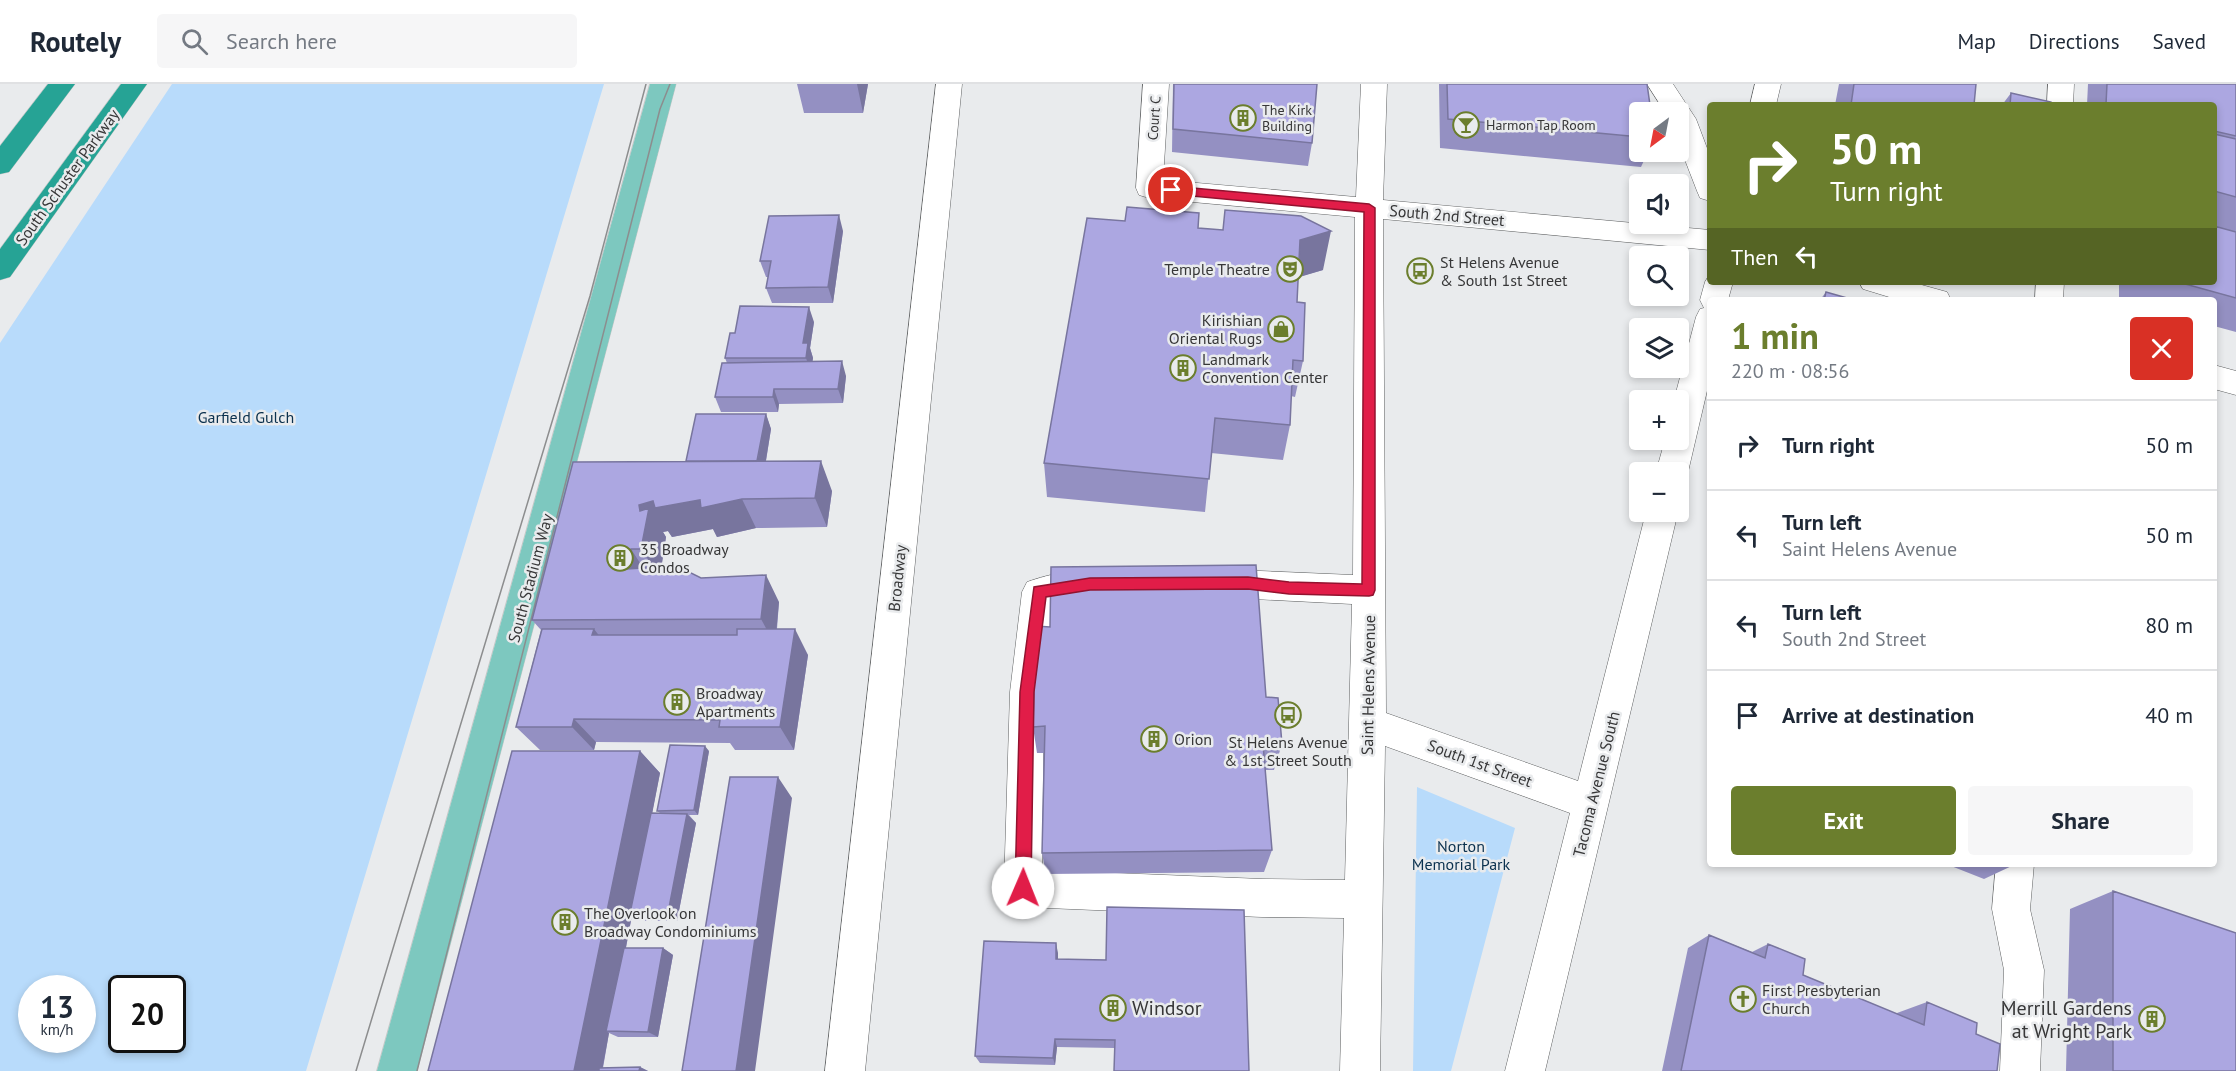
<!DOCTYPE html>
<html lang="en">
<head>
<meta charset="utf-8">
<style>
	body { margin:0; font-family:"PT Sans",sans-serif; background:#f6f6f7; color:#1f2937; height:100vh; display:flex; flex-direction:column; font-size:22px; white-space:nowrap }
	* { box-sizing:border-box; margin:0 }
	p { font-size:20px; color:#747a83 }
	.icon { flex:none; width:33px; height:33px; fill:none; stroke:currentColor; stroke-width:2; stroke-linecap:round; stroke-linejoin:round }
	.map { position:relative; flex:1; overflow:hidden }
	.sheet { position:absolute; left:1707px; top:213px; width:510px; height:570px; display:flex; flex-direction:column; background:#fff; border-radius:6px; box-shadow:0 3px 9px #0003 }
	.sheet>* { flex:none }
	.hud { position:absolute; left:1707px; top:18px; width:510px; height:183px; border-radius:6px; box-shadow:0 3px 9px #0003; background:#6b7e2d; color:#fff; overflow:hidden }
	.needle { width:39px; rotate:212deg }
	.controls { position:absolute; left:1629px; top:18px; display:grid; gap:12px }
	.controls a { display:grid; place-items:center; width:60px; height:60px; border-radius:6px; background:#fff; box-shadow:0 3px 9px #0003; font-size:30px }
	.speed { position:absolute; left:18px; top:891px; display:flex; gap:12px; font-size:30px; font-weight:700; text-align:center }
	.speed>* { display:grid; place-content:center; width:78px; height:78px; border-radius:50%; background:#fff; box-shadow:0 3px 9px #0003; line-height:1 }
	.speed small { font-size:15px; font-weight:400 }
	.speed .limit { border:3px solid #111; border-radius:9px; background:#fff; color:#111 }
	.pin { position:absolute; display:grid; place-items:center; width:51px; height:51px; color:#fff; margin:-26px; border:3px solid #fff; border-radius:50%; box-shadow:0 2px 6px #0007 }
	.me { position:absolute; width:66px; margin:-33px; rotate:1deg; stroke-linejoin:round; filter:drop-shadow(0 0 4px #0008) }
	.turn { display:flex; align-items:center; gap:21px; height:126px; padding:0 24px; font-size:27px }
	.turn .icon { width:78px; height:78px; stroke-width:2.5 }
	.turn b { display:block; font-size:42px; line-height:51px }
	.then { display:flex; align-items:center; height:57px; padding:0 24px; background:#0003; gap:12px; font-size:22px }
	.round { display:grid; place-items:center; flex:none; width:63px; height:63px; border-radius:6px; background:#f6f6f7 }
	.overview { display:flex; align-items:center; justify-content:space-between; height:102px; padding:0 24px }
	h1 { font-size:36px; font-weight:700; line-height:45px; color:#6b7e2d }
	.cta { display:flex; gap:12px; margin-top:auto; padding:12px 24px }
	.cta a { flex:1; height:69px; border-radius:6px; background:#6b7e2d; color:#fff; font-size:24px; font-weight:700; line-height:69px; text-align:center }
	.cta a+a { background:#f6f6f7; color:#1f2937 }
	ul { padding:0; list-style:none }
	li { display:flex; align-items:center; gap:18px; height:90px; padding:0 24px; border-top:2px solid #e0e1e3 }
	li div { flex:1 }
	li b { display:block; font-size:22px }
	li em { font-style:normal }
	header { display:flex; align-items:center; gap:36px; box-sizing:border-box; height:84px; padding:0 30px; background:#fff; border-bottom:2px solid #e0e1e3 }
	header strong { font-size:28px }
	nav { display:flex; gap:33px; margin-inline-start:auto; font-size:21px }
	.search { width:420px; height:54px; background:#f6f6f7; display:flex; align-items:center; gap:15px; box-sizing:border-box; padding:0 21px; border-radius:6px; color:#747a83; font-size:22px }
	.map>svg:first-child { display:block }
</style>
</head>
<body>
<header>
<strong>Routely</strong>
<div class="search"><svg class="icon" aria-label="search" viewBox="0 0 24 24"><circle cx="10" cy="10" r="6"/><path d="M15 15l6 6"/></svg>Search here</div>
<nav><a>Map</a><a>Directions</a><a>Saved</a></nav>
</header>
<div class="map">
<svg width="2236" height="987" viewBox="0 0 2236 987">
	<rect width="100%" height="100%" fill="#e9ebed"/>
	<path fill="#b8dbfb" fill-rule="evenodd" d="M172 0H604L306 987H0V259ZM32 904H82V956H32ZM122 904H172V956H122Z
		M1417 703 1515 744 1451 987H1413Z"/>
	<g fill="none" stroke-linecap="round" stroke-linejoin="round">
		<g stroke="#5f6162" stroke-width="1">
			<path id="minor" d="M936 0H962L865 987H825Z
				M1143 0H1169L1163 96 1356 113 1361 0H1387L1383 116 1710 146V166L1383 135 1386 629 1578 697 1646 428H1678L1545 987H1505L1570 729 1385 662 1380 987H1340L1344 834 1262 833 1023 823 1010 817 1004 804 1010 608 1022 508 1027 498C1049 490 1084 482 1106 490L1111 500 1106 510 1094 514 1054 520 1044 608 1042 786 1262 795 1345 796 1352 520 1214 513 1202 509 1197 499 1202 489 1214 485 1353 491 1355 133 1149 114 1139 111 1136 104Z
				M1647 0H1673L1696 35 1710 72V117L1700 114 1697 107 1678 58V28H1665Z
				M1755 0H1781L1776 21H1750Z
				M2048 0H2074L2073 21H2047Z
				M1710 190V198H1733L1728 216H1710V294L1688 388 1683 397 1678 399V388H1656L1665 356H1678V316H1674L1696 233 1700 225 1704 224 1700 216 1705 198Z
				M1859 198H1911L1947 208 1951 216H1899L1863 205Z
				M2036 198H2064L2063 216H2035Z
				M2214 281 2236 287V311L2214 305Z
				M1996 780H2034L2030 825 2044 886 2040 987H2000L2004 886 1992 825Z"/>
		</g>
		<g stroke="#c7c7c7" stroke-width="1">
			<path id="major" d="M650 0H676L417 987H377Z"/>
		</g>
		<g stroke="#c7c7c7" stroke-width="1">
			<path id="highway" d="M48 0H75L9 88 0 90V62Z
				M121 0H147L10 193 0 196V165Z"/>
		</g>
		<use href="#minor" fill="#fff" fill-rule="evenodd"/>
		<use href="#major" fill="#7dc8bf" fill-rule="evenodd"/>
		<use href="#highway" fill="#26a395" fill-rule="evenodd"/>
		<path stroke="#8c8d8e" stroke-width="1.5" d="M356 987 590 212 646 0
			M417 987 660 25 670 0"/>
	</g>
	<path fill="#9490c2" d="M797 0H868L863 29H804Z
		M1173 0H1317L1312 59 1308 82 1172 68Z
		M1439 0H1647L1640 28V68H1648L1641 83 1440 64Z
		M1839 0H1976L1974 21H1835Z
		M2088 0H2236V248L2214 242V216H2119V198H2214V21H2087Z
		M2011 9 2051 21H2002Z
		M1199 129 1198 144 1323 186 1298 193 1297 218 1303 277 1295 313 1291 312 1290 341 1283 376 1211 369 1205 428 1047 413 1044 379 1125 137Z
		M843 147 833 219H772L766 204 768 193H766L760 177Z
		M2037 198H2052L2049 201Z
		M1826 208 1854 216H1820Z
		M814 238 810 264 813 274 812 278 846 292 843 319 779 320 778 328H721L715 313 727 279 725 274Z
		M766 330 771 345 766 377 832 407 827 443 756 444 717 453 713 445 672 453 668 447 663 448 666 453 661 483 701 494 779 518 777 545 808 571 794 666H735L730 659 596 658 594 666H540L516 643 541 546 532 536 686 377Z
		M1266 613 1282 660 1274 686H1265L1272 766 1264 788 1046 790 1042 769 1044 669H1037L1033 643Z
		M640 667 660 689 652 729H660L657 727 709 667 698 731H689L696 739 677 837H640L632 831 626 864H663L673 871 658 953H618L609 949 603 984 640 983 648 987H428Z
		M1946 780H2016L1984 795Z
		M2113 807 2236 987H2066L2070 825Z
		M1244 826 1115 964 1057 963 1055 981 980 979 975 972 1056 859 1058 875 1106 876Z
		M1709 851 1752 868 1768 860 1803 891 1897 930V929L1927 918 1976 950 1997 987H1662L1688 864Z"/>
	<path fill="#78759e" d="M857 0H868L863 29Z
		M839 131 843 147 833 219 828 203Z
		M1331 147 1323 186 1293 195 1300 156Z
		M809 223 814 238 810 264 813 274 811 289 806 274 803 259Z
		M842 277 846 292 843 319 838 305Z
		M774 305 779 320 778 328 773 313Z
		M766 330 771 345 763 394 757 380Z
		M821 377 832 407 827 443 815 414Z
		M742 415 756 444 717 453 713 445 672 453 668 447 663 448 666 453 660 493 641 465 639 421 653 417Z
		M631 465 649 493 627 485Z
		M766 491 779 518 775 561 761 535Z
		M594 545 614 571 592 551Z
		M795 545 808 571 794 666 780 643Z
		M574 635 596 658 594 666 572 643Z
		M705 662 709 667 698 731 694 726Z
		M640 667 660 689 633 829H630L632 831 610 947H606L609 949 602 987H574Z
		M778 693 792 714 755 987H736Z
		M687 730 696 739 677 837 668 829Z
		M1056 859 1058 869V884L1056 875Z
		M663 864 673 871 658 953 648 948Z
		M1055 955 1057 963 1055 981 1053 974Z
		M640 983 648 987H639Z"/>
	<path fill="#aca7e1" stroke="#78759e" stroke-width="1.5" d="M1174 0H1317L1312 59 1173 45Z
		M1447 0H1647L1651 28H1640V53L1448 35Z
		M1854 0H1976L1974 21H1851Z
		M2107 0H2236V52L2214 47V21H2109L2106 20Z
		M2011 9 2051 18V21H2010Z
		M2214 50 2236 55V113L2214 107Z
		M1127 123 1199 129 1198 144 1223 146 1225 126 1301 132 1331 147 1300 156 1297 218 1305 219 1303 277 1293 276 1290 341 1215 334 1209 395 1044 379 1087 134 1125 137Z
		M839 131 828 203 766 204 771 177H760L769 132Z
		M2214 142 2236 148V214L2178 198H2214Z
		M1826 208 1854 216H1824Z
		M740 222 809 223 803 259H808L806 274H725L730 249H735Z
		M842 277 838 305H774L773 313H715L722 279Z
		M696 330H766L757 377H686Z
		M821 377 815 414 742 415 701 424 700 416 655 424 653 417 639 421 640 427 649 424 641 465H631L627 485 677 482 701 494 766 491 761 535 532 536 573 378Z
		M1256 481 1266 613 1278 614 1282 660H1263L1272 766 1042 769 1045 642 1033 643 1036 542 1050 543 1051 483Z
		M542 545H594L592 551H737V545H795L780 643H719L720 636 574 635 572 643H516Z
		M670 661 705 662 694 726 657 727Z
		M512 667H640L574 987H428Z
		M730 693H778L736 987H682Z
		M651 729 687 730 668 829H630Z
		M2113 807 2236 849V987H2113Z
		M1107 823 1244 826 1249 987H1114L1115 956 1055 955 1053 974 975 972 984 857 1056 859V875L1106 876Z
		M1709 851 1765 874 1768 860 1805 875 1803 891 1924 941 1927 918 1977 939 1976 950 2000 960 1997 987H1681Z
		M624 864H663L648 948 606 947Z
		M640 983 639 987H599V984Z"/>
	<path fill="#e11d48" stroke="#92132f" stroke-width="1.5" d="M1171 102 1369 120 1375 124V506L1373 511 1369 512 1289 510 1248 505 1090 506 1046 513 1034 608 1031 804 1029 809 1023 811 1018 809 1015 804 1020 608 1034 503 1090 494 1248 493 1289 498 1362 500 1364 128 1171 110 1165 106Z"/>
	<defs>
		<g id="building-ring" transform="scale(1.35)"><circle r="9.5" fill="#e9ebed" stroke="#6b7e2d" stroke-width="1.5"/><path d="M-4-6H4V6H1V3H-1V6H-4ZM-2.5-4.3h1.7v1.8h-1.7ZM.8-4.3h1.7v1.8H.8ZM-2.5-1h1.7V.8h-1.7ZM.8-1h1.7V.8H.8Z" fill="#6b7e2d"/></g>
		<g id="bar-ring" transform="scale(1.35)"><circle r="9.5" fill="#e9ebed" stroke="#6b7e2d" stroke-width="1.5"/><path d="M-6-5H6L.8 .8V4.5H3.5V6h-7V4.5H-.8V.8Z" fill="#6b7e2d"/></g>
		<g id="theatre-ring" transform="scale(1.35)"><circle r="9.5" fill="#e9ebed" stroke="#6b7e2d" stroke-width="1.5"/><path d="M-5-5.5Q0-4 5-5.5V0Q5 5 0 6Q-5 5-5 0ZM-3.3-2.5H-1v1.5H-3.3ZM1-2.5H3.3v1.5H1ZM-2.8 1Q0 5.5 2.8 1Z" fill="#6b7e2d"/></g>
		<g id="bus-ring" transform="scale(1.35)"><circle r="9.5" fill="#e9ebed" stroke="#6b7e2d" stroke-width="1.5"/><path d="M-5-6H5V4H4V6H2V4H-2V6H-4V4H-5ZM-3.5-4V0h7V-4ZM-3.5 1.2v1.5H-2V1.2ZM2 1.2v1.5H3.5V1.2Z" fill="#6b7e2d"/></g>
		<g id="shop-ring" transform="scale(1.35)"><circle r="9.5" fill="#e9ebed" stroke="#6b7e2d" stroke-width="1.5"/><path d="M-5-2.5h2.3a2.7 3.5 0 0 1 5.4 0H5L5.5 6h-11ZM-1.5-2.5h3a1.5 2.3 0 0 0-3 0Z" fill="#6b7e2d"/></g>
		<g id="church-ring" transform="scale(1.35)"><circle r="9.5" fill="#e9ebed" stroke="#6b7e2d" stroke-width="1.5"/><path d="M-1.2-6h2.4v3.5h3.3v2.4h-3.3V6h-2.4V-.1h-3.3v-2.4h3.3Z" fill="#6b7e2d"/></g>
	</defs>
	<g fill-rule="evenodd">
		<use href="#building-ring" x="1243" y="34"/>
		<use href="#bar-ring" x="1466" y="41"/>
		<use href="#theatre-ring" x="1290" y="185"/>
		<use href="#bus-ring" x="1420" y="187"/>
		<use href="#shop-ring" x="1281" y="245"/>
		<use href="#building-ring" x="1183" y="284"/>
		<use href="#building-ring" x="620" y="474"/>
		<use href="#building-ring" x="677" y="618"/>
		<use href="#bus-ring" x="1288" y="631"/>
		<use href="#building-ring" x="1154" y="655"/>
		<use href="#building-ring" x="565" y="838"/>
		<use href="#church-ring" x="1743" y="915"/>
		<use href="#building-ring" x="1113" y="924"/>
		<use href="#building-ring" x="2152" y="935"/>
	</g>
	<g text-anchor="middle" stroke-width="5" stroke-linejoin="round" paint-order="stroke">
		<g font-size="14" fill="#373738" stroke="#e9ebed" text-anchor="start">
			<text x="1262" y="31">The Kirk<tspan x="1262" dy="16">Building</tspan></text>
			<text x="1486" y="46">Harmon Tap Room</text>
		</g>
		<g font-size="14" fill="#373738" stroke="#e9ebed">
			<text transform="translate(1154 34) rotate(-86)" y="5">Court C</text>
		</g>
		<g font-size="16" fill="#373738" stroke="#e9ebed">
			<text transform="translate(67 93) rotate(-54)" y="6">South Schuster Parkway</text>
			<text transform="translate(1447 131) rotate(5)" y="6">South 2nd Street</text>
			<text transform="translate(530 494) rotate(-75)" y="6">South Stadium Way</text>
			<text transform="translate(897 494) rotate(-84)" y="6">Broadway</text>
			<text transform="translate(1368 601) rotate(-89)" y="6">Saint Helens Avenue</text>
			<text transform="translate(1480 679) rotate(20)" y="6">South 1st Street</text>
			<text transform="translate(1596 700) rotate(-76)" y="6">Tacoma Avenue South</text>
		</g>
		<g font-size="16" fill="#373738" stroke="#e9ebed" text-anchor="start">
			<text x="1440" y="184">St Helens Avenue<tspan x="1440" dy="18">&amp; South 1st Street</tspan></text>
			<text x="1270" y="191" text-anchor="end">Temple Theatre</text>
			<text x="1262" y="242" text-anchor="end">Kirishian<tspan x="1262" dy="18">Oriental Rugs</tspan></text>
			<text x="1202" y="281">Landmark<tspan x="1202" dy="18">Convention Center</tspan></text>
			<text x="640" y="471">35 Broadway<tspan x="640" dy="18">Condos</tspan></text>
			<text x="696" y="615">Broadway<tspan x="696" dy="18">Apartments</tspan></text>
			<text x="1174" y="661">Orion</text>
			<text x="1288" y="664" text-anchor="middle">St Helens Avenue<tspan x="1288" dy="18">&amp; 1st Street South</tspan></text>
			<text x="584" y="835">The Overlook on<tspan x="584" dy="18">Broadway Condominiums</tspan></text>
			<text x="1762" y="912">First Presbyterian<tspan x="1762" dy="18">Church</tspan></text>
		</g>
		<g font-size="16" fill="#0b314e" stroke="#e9ebed">
			<text x="246" y="339">Garfield Gulch</text>
			<text x="1461" y="768">Norton<tspan x="1461" dy="18">Memorial Park</tspan></text>
		</g>
		<g font-size="20" fill="#373738" stroke="#e9ebed" text-anchor="start">
			<text x="1132" y="931">Windsor</text>
			<text x="2132" y="931" text-anchor="end">Merrill Gardens<tspan x="2132" dy="23">at Wright Park</tspan></text>
		</g>
	</g>
</svg>
<div class="controls">
<a><svg class="needle" viewBox="-14 -14 28 28"><path d="M0-13l5 13h-10z" fill="#e53935"/><path d="M0 13l5-13h-10z" fill="#747a83"/></svg></a>
<a><svg class="icon" aria-label="sound" viewBox="0 0 24 24"><path d="M4 9h4l5-4v14l-5-4H4zM17 9q2 3 0 6"/></svg></a>
<a><svg class="icon" aria-label="search" viewBox="0 0 24 24"><circle cx="10" cy="10" r="6"/><path d="M15 15l6 6"/></svg></a>
<a><svg class="icon" aria-label="layers" viewBox="0 0 24 24"><path d="M12 4l9 5-9 5-9-5zM3 14l9 5 9-5"/></svg></a>
<a>+</a>
<a>−</a>
</div>
<div class="speed"><div>13<small>km/h</small></div><div class="limit">20</div></div>
<div class="pin" style="left:1171px;top:106px;background:#d93025"><svg class="icon" aria-label="arrive" viewBox="0 0 24 24"><path d="M6 21V4h12l-3 4 3 4H6"/></svg></div>
<svg class="me" style="left:1023px;top:804px" viewBox="-20 -20 40 40"><circle r="19" fill="#fff"/><path d="M0-13L10 11 0 6-10 11z" fill="#e11d48"/></svg>
<div class="hud">
<div class="turn"><svg class="icon" aria-label="right" viewBox="0 0 24 24"><path d="M7 20v-9h11M14 6l5 5-5 5"/></svg><div><b>50 m</b>Turn right</div></div>
<div class="then">Then<svg class="icon" aria-label="left" viewBox="0 0 24 24"><path d="M17 20v-9H6M10 6l-5 5 5 5"/></svg></div>
</div>
<section class="sheet">
<div class="overview"><div><h1>1 min</h1><p>220 m · 08:56</p></div><a class="round" style="background:#d93025;color:#fff"><svg class="icon" aria-label="close" viewBox="0 0 24 24"><path d="M6 6l12 12M18 6L6 18"/></svg></a></div>
<ul>
<li><svg class="icon" aria-label="right" viewBox="0 0 24 24"><path d="M7 20v-9h11M14 6l5 5-5 5"/></svg><div><b>Turn right</b></div><em>50 m</em></li>
<li><svg class="icon" aria-label="left" viewBox="0 0 24 24"><path d="M17 20v-9H6M10 6l-5 5 5 5"/></svg><div><b>Turn left</b><p>Saint Helens Avenue</p></div><em>50 m</em></li>
<li><svg class="icon" aria-label="left" viewBox="0 0 24 24"><path d="M17 20v-9H6M10 6l-5 5 5 5"/></svg><div><b>Turn left</b><p>South 2nd Street</p></div><em>80 m</em></li>
<li><svg class="icon" aria-label="arrive" viewBox="0 0 24 24"><path d="M6 21V4h12l-3 4 3 4H6"/></svg><div><b>Arrive at destination</b></div><em>40 m</em></li>
</ul>
<div class="cta"><a>Exit</a><a>Share</a></div>
</section>
</div>
</body>
</html>
